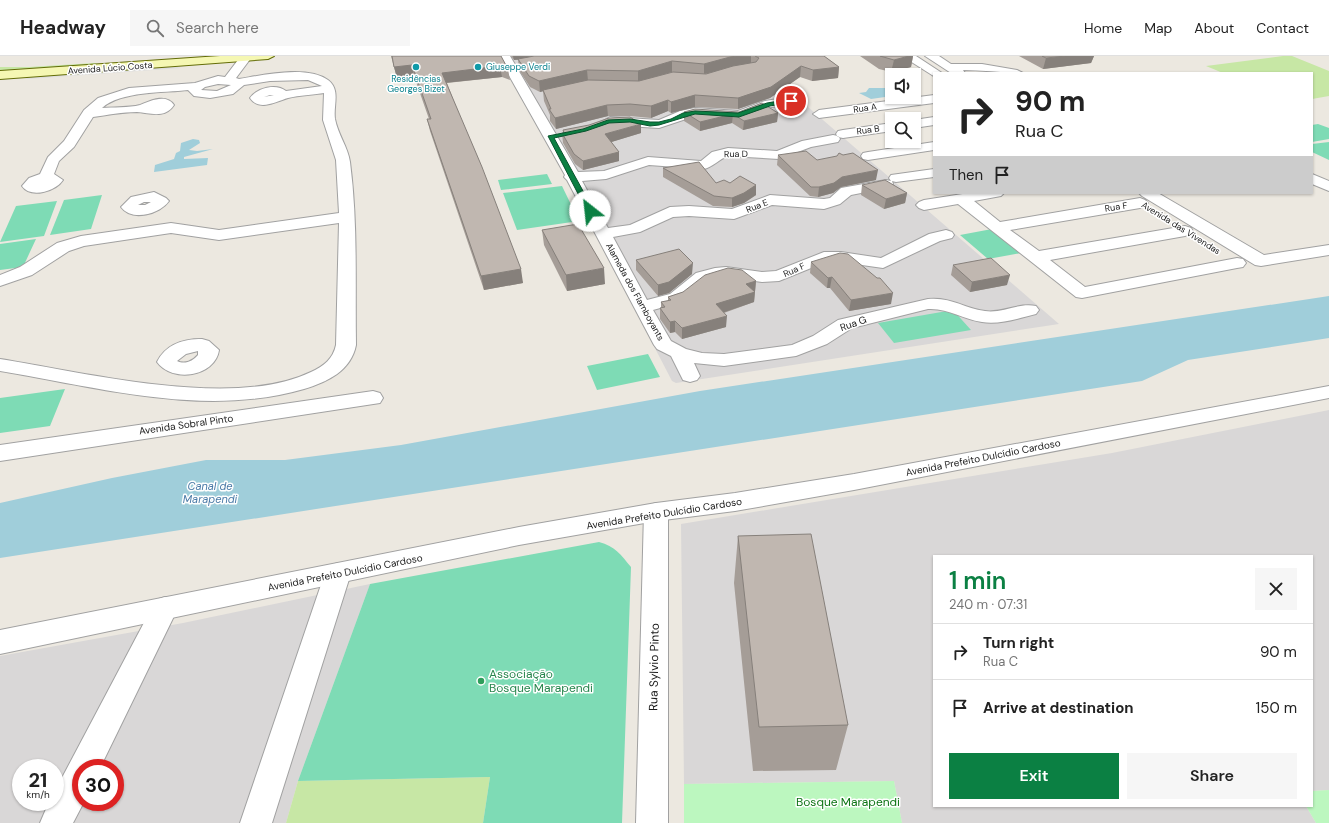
<!DOCTYPE html>
<html lang="en">
<head>
<meta charset="utf-8">
<style>
	body { margin:0; font-family:"DM Sans",sans-serif; background:#f6f6f6; color:#222; height:100vh; display:flex; flex-direction:column; font-size:15px; white-space:nowrap }
	* { box-sizing:border-box; margin:0 }
	p { font-size:13px; color:#767676 }
	.icon { flex:none; width:22px; height:22px; fill:none; stroke:currentColor; stroke-width:2; stroke-linecap:round; stroke-linejoin:round }
	.map { position:relative; flex:1; overflow:hidden }
	.sheet { position:absolute; left:933px; top:499px; width:380px; height:252px; display:flex; flex-direction:column; background:#fff; border-radius:0px; box-shadow:0 1px 3px #0004 }
	.sheet>* { flex:none }
	.guide { position:absolute; left:933px; top:16px; width:380px; height:122px; border-radius:0px; box-shadow:0 1px 3px #0004; background:#fff; color:#222; overflow:hidden }
	.buttons { position:absolute; left:885px; top:12px; display:grid; gap:8px }
	.buttons a { display:grid; place-items:center; width:36px; height:36px; border-radius:0px; background:#fff; box-shadow:0 1px 3px #0004; font-size:20px }
	.speed { position:absolute; left:12px; top:703px; display:flex; gap:8px; font-size:20px; font-weight:700; text-align:center }
	.speed>* { display:grid; place-content:center; width:52px; height:52px; border-radius:50%; background:#fff; box-shadow:0 1px 3px #0004; line-height:1 }
	.speed small { font-size:10px; font-weight:400 }
	.speed .limit { border:6px solid #d22; background:#fff; color:#111 }
	.pin { position:absolute; display:grid; place-items:center; width:34px; height:34px; color:#fff; margin:-17px; border:2px solid #fff; border-radius:50%; box-shadow:0 1px 4px #0007 }
	.me { position:absolute; width:44px; margin:-22px; rotate:331deg; stroke-linejoin:round; filter:drop-shadow(0 0 3px #0008) }
	.turn { display:flex; align-items:center; gap:14px; height:84px; padding:0 16px; font-size:18px }
	.turn .icon { width:52px; height:52px; stroke-width:2.5 }
	.turn b { display:block; font-size:28px; line-height:34px }
	.then { display:flex; align-items:center; height:38px; padding:0 16px; background:#0003; gap:8px; font-size:15px }
	.round { display:grid; place-items:center; flex:none; width:42px; height:42px; border-radius:0px; background:#f6f6f6 }
	.head { display:flex; align-items:center; justify-content:space-between; height:68px; padding:0 16px }
	h1 { font-size:24px; font-weight:600; line-height:30px; color:#0b8043 }
	.action { display:flex; gap:8px; margin-top:auto; padding:8px 16px }
	.action a { flex:1; height:46px; border-radius:0px; background:#0b8043; color:#fff; font-size:16px; font-weight:600; line-height:46px; text-align:center }
	.action a+a { background:#f6f6f6; color:#222 }
	ul { padding:0; list-style:none }
	li { display:flex; align-items:center; gap:12px; height:56px; padding:0 16px; border-top:1px solid #e0e0e0 }
	li div { flex:1 }
	li b { display:block; font-size:15px }
	li em { font-style:normal }
	header { display:flex; align-items:center; gap:24px; box-sizing:border-box; height:56px; padding:0 20px; background:#fff; border-bottom:1px solid #e0e0e0 }
	header strong { font-size:19px }
	nav { display:flex; gap:22px; margin-inline-start:auto; font-size:14px }
	.search { width:280px; height:36px; background:#f6f6f6; display:flex; align-items:center; gap:10px; box-sizing:border-box; padding:0 14px; border-radius:0px; color:#767676; font-size:15px }
	.map>svg:first-child { display:block }
</style>
</head>
<body>
<header>
<strong>Headway</strong>
<div class="search"><svg class="icon" aria-label="search" viewBox="0 0 24 24"><circle cx="10" cy="10" r="6"/><path d="M15 15l6 6"/></svg>Search here</div>
<nav><a>Home</a><a>Map</a><a>About</a><a>Contact</a></nav>
</header>
<div class="map">
<svg width="1329" height="767" viewBox="0 0 1329 767">
	<rect width="100%" height="100%" fill="#ece8e0"/>
	<path fill="#d9d7d7" fill-rule="evenodd" d="M500 0H749L1059 268 676 327 672 325 562 113Z
		M1329 354V734L1312 735V500H934V750H1306L1316 767H902L894 725 684 728 681 468 1112 397Z
		M370 528 298 725 286 767H0V600L183 567ZM21 712H55V746H21ZM81 712H115V746H81Z"/>
	<path fill="#c7e7a5" d="M1283 0H1292L1329 15V40L1312 43V17H1223L1206 10Z
		M95 7 97 8 0 17V11H29Z
		M490 721 483 767H286L298 725Z"/>
	<path fill="#bcf7bf" d="M894 725 902 767H684V728Z
		M1329 734V767H1316L1306 750H1312V735Z"/>
	<path fill="#7edbb5" d="M1318 68 1329 72V83L1312 86V69Z
		M1329 86V104L1312 96V88Z
		M547 118 552 128 501 134 498 124Z
		M562 130 579 165 517 174 503 137Z
		M102 139 91 173 50 179 64 144Z
		M57 145 44 180 0 186 16 150Z
		M992 173 1021 197 988 203 960 179Z
		M36 183 23 211 0 214V188Z
		M953 254 971 274 894 287 878 267Z
		M648 298 660 321 597 334 587 310Z
		M65 333 50 370 0 377V342Z
		M599 486C615 490 621 499 631 511L622 767H483L490 721 298 725 370 528Z"/>
	<path fill="#dedede" d="M172 10 181 12 28 23 22 21Z"/>
	<path fill="#a0ceda" d="M892 26V40L871 43 859 37 866 36 869 32H888V28Z
		M193 83 199 84 200 87 189 94 197 95 213 93 184 101V103L208 102 207 109 154 116 155 109 174 103 176 97 180 95 181 87Z
		M1329 240V282L1188 304 1142 325 0 502V447L112 422 206 404H285L401 389 700 335Z"/>
	<g fill="none" stroke-linecap="round" stroke-linejoin="round">
		<g stroke="#a1a1a1" stroke-width="2">
			<path id="minor" d="M241 0H249L251 2 236 22 239 23C264 19 307 9 328 24 341 34 333 49 335 63 338 79 348 91 350 106 358 167 355 228 356 289 351 315 327 326 304 333 205 362 98 331 0 315V303C83 316 234 354 311 316 324 310 333 303 336 289L339 167 219 184 171 177 84 190 69 195 32 219 0 230V219L20 211 57 187 81 180 171 167 219 174 339 157 336 104 323 64 324 37C312 39 300 39 288 42 277 45 259 56 250 42 257 32 276 27 286 35L322 30 308 24 270 25 244 29 233 38 210 42 194 40 188 34C164 37 120 35 102 52 113 51 129 52 140 49 150 45 166 37 174 49 165 63 150 57 137 56 123 56 107 59 93 61L74 91 59 105 54 118 63 124C56 135 31 143 22 130L29 122 40 118 48 101 64 85 84 54 98 42 129 32 195 27 218 20 225 21ZM218 28 231 29 217 35 201 34 205 31ZM270 39H274L264 41Z
				M498 0H510L578 116 604 115 648 101 701 105 712 96 728 92 777 95 802 85 833 79 838 80 840 83 838 86 811 91 779 103 728 100C719 103 713 111 704 113L649 109 606 123 582 125 608 172 630 169 670 151 689 150 732 153 770 139 824 143 830 142 841 132 886 124 891 125 889 122 891 119 934 113V121L896 126 892 125 893 128 891 131 851 139 840 148 824 153 772 149 734 163 689 160 673 161 640 176 613 181 647 244 670 238 696 217 715 212 726 211 762 216 776 215 824 196H841L881 202 929 178 946 174 952 176 954 179 952 182 940 185 883 212 841 206H826L779 225 762 226 726 221 717 222 708 225 682 246 653 254 671 285 686 293 702 297 724 298 792 289 813 280 838 264 928 243C952 241 963 252 985 255 1002 258 1019 246 1036 250L1039 254 1036 258C1020 262 999 269 982 266 962 263 949 252 928 253L852 272 827 288 796 300 724 310 694 307 700 320 697 324 690 326 683 324 671 300 657 293 654 289 567 124 564 121 565 119Z
				M902 0H916L942 17H934V20L932 19Z
				M925 0H939L951 8H982L1017 14 1023 17C1003 17 983 14 963 14L965 17H951Z
				M934 39V47L819 62 813 58 819 54Z
				M791 41 797 45 795 48 771 51 739 63 695 60 659 72 610 69 603 65 610 61 659 64 680 55 695 52 738 55 765 45Z
				M934 61V69L914 72V64Z
				M892 67V75L843 82 838 81 836 78 838 75 843 74Z
				M934 86V94L868 104 863 103 861 100 863 97 868 96Z
				M1312 118 1329 125V135L1312 128Z
				M154 136 166 142 169 145C160 158 132 166 121 151L131 141ZM144 146H151L145 149H138Z
				M969 137H1004L1001 140 974 145 1000 166 1140 142 1145 144 1148 147 1145 150 1140 152 1010 174 1039 195 1185 170 1191 172 1193 175 1191 178 1185 180 1050 204 1085 231 1237 202 1243 203 1246 207 1243 211 1237 212 1082 242 1076 241 958 148 924 154 919 152 916 149 919 146 924 144Z
				M1139 137H1158L1264 199 1329 189V199L1261 210 1255 209 1142 140Z
				M202 283 209 285 219 294C215 321 172 327 157 306 166 288 183 283 202 283ZM198 295V299C193 305 185 309 177 305L186 298Z
				M373 335 380 337 383 342 380 347 0 405V389Z
				M656 447 665 450 668 456V767H636L644 456 647 450Z
				M338 507 347 510 351 517 272 767H240L325 517 329 510Z
				M165 541 174 544 178 552 100 712H81V746H84L73 767H40L49 746H55V735L156 544Z"/>
		</g>
		<g stroke="#a1a1a1" stroke-width="2">
			<path id="tertiary" d="M1329 330V342L854 434 735 455 656 465 519 489 0 598V574L519 471 656 447 735 437 854 418Z"/>
		</g>
		<g stroke="#636c07" stroke-width="2">
			<path id="secondary" d="M220 0H274L268 3 0 23V15Z"/>
		</g>
		<use href="#minor" fill="#fff" fill-rule="evenodd"/>
		<use href="#tertiary" fill="#fff" fill-rule="evenodd"/>
		<use href="#secondary" fill="#f5f7b3" fill-rule="evenodd"/>
	</g>
	<path fill="#a59d97" fill-rule="evenodd" d="M391 0H501L508 13 510 24 502 21 447 27 523 227 484 234 430 75 427 63H429L414 20 397 22Z
		M511 0H824L839 11 838 22 812 25 800 21 770 42 738 53 695 51 671 57 668 55 651 62 630 60H608L556 73 550 65V59L544 45 543 35 540 36 530 31 519 14 518 4H514ZM672 16H673L638 25Z
		M860 0H913L911 11 891 16 879 13Z
		M1019 0H1094L1091 7 1043 13Z
		M684 56H739L778 57 777 66 743 74 732 67 700 75 684 65Z
		M563 74 641 77 611 86 619 96V105L583 114 575 108 563 87 562 77H563Z
		M778 99 817 104 876 124 841 131 833 137 818 141 810 140 777 109Z
		M663 112 716 127H730L756 139 744 147 732 151 713 150 663 121Z
		M862 129 907 137 905 147 884 153 861 139Z
		M542 174 605 228 567 235 544 189Z
		M636 204 692 218 669 237 658 240 636 214Z
		M811 206 891 248 849 255 830 232H827L810 217Z
		M953 209 1007 229 970 236 951 219Z
		M756 225 754 246 724 257 726 271 682 283 675 276 670 277 660 263V252H661V246L668 245V241L683 236Z
		M738 480 848 669 836 714 753 715 734 527Z"/>
	<path fill="#86807b" d="M513 0H541L514 4Z
		M737 0H751V9L730 12 704 18V8L730 1Z
		M909 0H913L911 11 891 16 894 4Z
		M1066 0H1094L1091 7 1043 13 1046 2Z
		M672 5V16L638 26V15Z
		M412 9 414 20 397 22 394 11Z
		M500 10 502 21 444 27 442 17Z
		M801 10 800 21 770 42 738 53V42Z
		M839 11 838 22 812 25 813 14Z
		M587 14 588 25 540 36 539 25Z
		M695 39V51L671 57V46Z
		M668 44V55L651 62V50Z
		M607 49 608 60 556 73 555 62Z
		M778 57 777 66 743 74 744 65Z
		M733 58 732 67 700 75V66Z
		M641 68V77L605 88V78Z
		M619 96V105L583 114V105Z
		M878 114 876 124 841 131 833 137 818 141 819 131 842 121Z
		M756 129V139L744 147 732 151V142Z
		M907 137 905 147 884 153 886 143Z
		M693 207 692 218 669 237 658 240V229Z
		M604 212 605 228 567 235 566 219Z
		M521 213 523 227 484 234 481 220Z
		M1010 219 1007 229 970 236 972 226Z
		M832 221 830 232H827L828 222Z
		M756 225 754 246 716 259V248L746 228Z
		M893 237 891 248 849 255 851 244Z
		M727 260 726 271 682 283V272Z
		M675 265V276L670 277V266Z"/>
	<path fill="#c0b7b0" stroke="#86807b" d="M392 0H501L508 13 500 10 442 17 482 111 521 213 481 220 427 63H431L412 9 394 11Z
		M534 0H737L730 1 704 8 672 5 638 15 587 14 539 25 529 20 518 3Z
		M755 0H824L839 11 813 14 801 10 771 31 738 42 695 39 671 46 668 44 651 50 630 48 607 49 555 62 549 53H551L543 34 588 24 639 25 673 16 706 18 733 10 756 6 759 2Z
		M880 0H909L894 4Z
		M1042 0H1066L1046 2Z
		M762 47 778 57 744 65 733 58 700 66 684 56 695 53 739 56Z
		M630 61 641 68 605 78 619 96 583 105 574 98 562 77H564L563 74 589 69 609 62Z
		M806 95 817 104 837 100 839 97 843 99 853 97 878 114 842 121 834 127 819 131H811L778 99Z
		M699 106 716 127 724 124 730 127 740 120 756 129 744 137 732 142 714 140 663 112Z
		M885 124 907 137 886 143 862 129Z
		M578 168 604 212 566 219 542 174Z
		M679 193 693 207 669 226 658 229 636 204Z
		M840 197 848 198 877 222H880L893 237 851 244 832 221 828 222 811 206Z
		M991 202 1010 219 972 226 953 209Z
		M728 212 742 214 756 225 746 228 755 236 716 248 727 260 682 272 675 265 670 266 660 252 665 251 661 246 671 244 668 241 683 236 705 219Z
		M811 478 848 669 759 671 738 480Z"/>
	<path fill="#0b8043" stroke="#07532c" d="M791 43 793 46 770 50 739 61 695 58 659 69 650 70 630 66 609 67 586 75 554 82 594 155 590 157 587 155 548 80 583 73 608 64 630 63 650 66H659L671 63 683 57 695 55 738 57 767 47Z"/>
	<g fill="#0f9aa8" stroke="#fff" stroke-width="1.5">
		<circle cx="416" cy="11" r="4"/>
		<circle cx="478" cy="11" r="4"/>
	</g>
	<circle fill="#2e9e5b" stroke="#fff" stroke-width="1.5" cx="481" cy="625" r="4"/>
	<g text-anchor="middle" stroke-width="3" stroke-linejoin="round" paint-order="stroke">
		<g font-size="9" fill="#0d838f" stroke="#fff" text-anchor="start">
			<text x="486" y="14">Giuseppe Verdi</text>
			<text x="416" y="26" text-anchor="middle">Residências<tspan x="416" dy="10">Georges Bizet</tspan></text>
		</g>
		<g font-size="9" fill="#1a1a1a" stroke="#fff">
			<text transform="translate(110 12) rotate(-4)" y="3">Avenida Lúcio Costa</text>
			<text transform="translate(865 52) rotate(-8)" y="3">Rua A</text>
			<text transform="translate(868 74) rotate(-8)" y="3">Rua B</text>
			<text transform="translate(736 98) rotate(-1)" y="3">Rua D</text>
			<text transform="translate(757 150) rotate(-22)" y="3">Rua E</text>
			<text transform="translate(1116 151) rotate(-9)" y="3">Rua F</text>
			<text transform="translate(1181 172) rotate(32)" y="3">Avenida das Vivendas</text>
			<text transform="translate(794 214) rotate(-24)" y="3">Rua F</text>
			<text transform="translate(635 236) rotate(61)" y="3">Alameda dos Flamboyants</text>
		</g>
		<g font-size="10" fill="#1a1a1a" stroke="#fff">
			<text transform="translate(853 267) rotate(-19)" y="4">Rua G</text>
			<text transform="translate(186 368) rotate(-8)" y="4">Avenida Sobral Pinto</text>
			<text transform="translate(983 401) rotate(-11)" y="4">Avenida Prefeito Dulcídio Cardoso</text>
			<text transform="translate(664 457) rotate(-9)" y="4">Avenida Prefeito Dulcídio Cardoso</text>
			<text transform="translate(345 516) rotate(-11)" y="4">Avenida Prefeito Dulcídio Cardoso</text>
		</g>
		<g font-size="11" font-style="italic" fill="#4a7aa7" stroke="#fff">
			<text x="210" y="434">Canal de<tspan x="210" dy="13">Marapendi</tspan></text>
		</g>
		<g font-size="12" fill="#1a1a1a" stroke="#fff">
			<text transform="translate(654 611) rotate(-89)" y="4">Rua Sylvio Pinto</text>
		</g>
		<g font-size="12" fill="#27864d" stroke="#fff" text-anchor="start">
			<text x="489" y="622">Associação<tspan x="489" dy="14">Bosque Marapendi</tspan></text>
		</g>
		<g font-size="12" fill="#0d7414" stroke="#fff">
			<text x="848" y="750">Bosque Marapendi</text>
		</g>
	</g>
</svg>
<div class="buttons">
<a><svg class="icon" aria-label="sound" viewBox="0 0 24 24"><path d="M4 9h4l5-4v14l-5-4H4zM17 9q2 3 0 6"/></svg></a>
<a><svg class="icon" aria-label="search" viewBox="0 0 24 24"><circle cx="10" cy="10" r="6"/><path d="M15 15l6 6"/></svg></a>
</div>
<div class="speed"><div>21<small>km/h</small></div><div class="limit">30</div></div>
<div class="pin" style="left:791px;top:45px;background:#d93025"><svg class="icon" aria-label="arrive" viewBox="0 0 24 24"><path d="M6 21V4h12l-3 4 3 4H6"/></svg></div>
<svg class="me" style="left:590px;top:155px" viewBox="-20 -20 40 40"><circle r="19" fill="#fff"/><path d="M0-13L10 11 0 6-10 11z" fill="#0b8043"/></svg>
<div class="guide">
<div class="turn"><svg class="icon" aria-label="right" viewBox="0 0 24 24"><path d="M7 20v-9h11M14 6l5 5-5 5"/></svg><div><b>90 m</b>Rua C</div></div>
<div class="then">Then<svg class="icon" aria-label="arrive" viewBox="0 0 24 24"><path d="M6 21V4h12l-3 4 3 4H6"/></svg></div>
</div>
<section class="sheet">
<div class="head"><div><h1>1 min</h1><p>240 m · 07:31</p></div><a class="round"><svg class="icon" aria-label="close" viewBox="0 0 24 24"><path d="M6 6l12 12M18 6L6 18"/></svg></a></div>
<ul>
<li><svg class="icon" aria-label="right" viewBox="0 0 24 24"><path d="M7 20v-9h11M14 6l5 5-5 5"/></svg><div><b>Turn right</b><p>Rua C</p></div><em>90 m</em></li>
<li><svg class="icon" aria-label="arrive" viewBox="0 0 24 24"><path d="M6 21V4h12l-3 4 3 4H6"/></svg><div><b>Arrive at destination</b></div><em>150 m</em></li>
</ul>
<div class="action"><a>Exit</a><a>Share</a></div>
</section>
</div>
</body>
</html>
